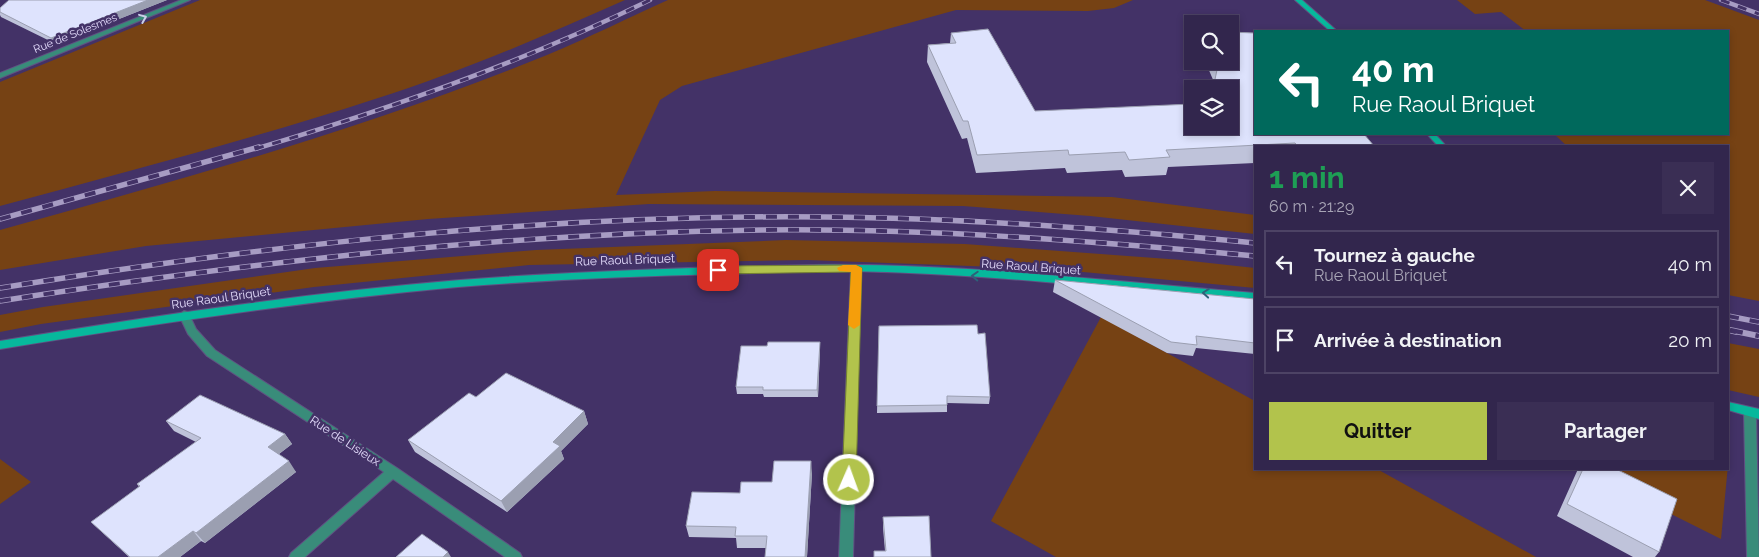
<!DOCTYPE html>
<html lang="fr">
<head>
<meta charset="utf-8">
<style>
	body { margin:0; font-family:Raleway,sans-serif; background:#3a2e54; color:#f1f3f6; height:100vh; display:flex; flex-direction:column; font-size:19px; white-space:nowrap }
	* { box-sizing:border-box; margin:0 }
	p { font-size:16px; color:#a8a5b6 }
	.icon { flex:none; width:28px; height:28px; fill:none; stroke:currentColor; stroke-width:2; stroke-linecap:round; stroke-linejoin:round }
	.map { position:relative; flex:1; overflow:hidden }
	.details { position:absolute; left:1254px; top:145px; width:475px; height:325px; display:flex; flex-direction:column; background:#32264d; border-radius:0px; box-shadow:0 2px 8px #0003,0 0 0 1px #4d4365 }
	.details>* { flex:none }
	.guide { position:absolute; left:1254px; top:30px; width:475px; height:105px; border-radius:0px; box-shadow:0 2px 8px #0003,0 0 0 1px #4d4365; background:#00695c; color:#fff; overflow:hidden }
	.buttons { position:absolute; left:1184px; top:15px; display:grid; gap:10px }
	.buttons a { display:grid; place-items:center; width:55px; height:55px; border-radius:0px; background:#32264d; box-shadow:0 2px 8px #0003,0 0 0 1px #4d4365; font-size:25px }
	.pin { position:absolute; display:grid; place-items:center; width:42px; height:42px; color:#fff; margin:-21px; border-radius:10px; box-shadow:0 2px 8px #0006 }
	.me { position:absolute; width:55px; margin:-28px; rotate:2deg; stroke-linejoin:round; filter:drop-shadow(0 0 4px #0008) }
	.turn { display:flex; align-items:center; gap:18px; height:105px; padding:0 15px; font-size:22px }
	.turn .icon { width:65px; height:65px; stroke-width:2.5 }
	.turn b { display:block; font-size:35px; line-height:42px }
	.round { display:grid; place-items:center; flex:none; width:52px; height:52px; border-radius:0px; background:#3a2e54 }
	.overview { display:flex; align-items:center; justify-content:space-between; height:85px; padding:0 15px }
	h1 { font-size:30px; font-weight:700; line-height:38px; color:#1e9e55 }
	.button { display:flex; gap:10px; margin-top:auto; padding:10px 15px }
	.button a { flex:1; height:58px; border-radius:0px; background:#b2c34c; color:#111; font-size:20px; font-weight:700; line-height:58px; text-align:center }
	.button a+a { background:#3a2e54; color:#f1f3f6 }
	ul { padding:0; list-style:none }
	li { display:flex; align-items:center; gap:15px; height:68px; margin:0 10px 8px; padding:0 5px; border:2px solid #4d4365; border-radius:0px }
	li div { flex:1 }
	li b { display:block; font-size:19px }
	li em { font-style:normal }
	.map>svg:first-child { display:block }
</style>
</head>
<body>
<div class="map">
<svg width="1759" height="557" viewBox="0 0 1759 557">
	<rect width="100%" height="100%" fill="#433267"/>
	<path fill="#764214" d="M200 0H625C544 36 461 72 375 99 252 139 126 172 0 206V82Z
		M668 0H1133L1114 8 1088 11 956 10 682 86 660 100 616 195 715 191 1112 197 1255 215V234L1090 216 963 206 649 204 428 219 146 246 0 270V230C183 179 371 127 547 55 588 38 628 18 668 0Z
		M1457 0H1705L1759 20V301L1728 295V146H1567L1554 134H1728V31H1526L1501 12 1475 14Z
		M786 240 965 244 1182 260 1255 268V288L1051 269 807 260 529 265 314 287 41 324 0 332V315L43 307 315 268 536 250Z
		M1101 317 1255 401V469H1377L1536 557H1056L991 521Z
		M1728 343 1759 349V397L1728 390Z
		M1728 441 1730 444 1721 539 1581 469H1728Z
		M0 459 31 482 0 504Z"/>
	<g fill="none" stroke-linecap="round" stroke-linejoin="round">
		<g stroke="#605082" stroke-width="2">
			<path id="street" d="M181 0H190L0 78V73Z
				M856 265 861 268 853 557H839L851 268Z
				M184 311 188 312 196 329 215 350 397 468 520 553 522 557H505L393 479 305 557H289L291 553 384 472 207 356 188 334 179 315Z
				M1750 408 1754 409 1756 412 1759 557H1747L1744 412 1746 409Z"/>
		</g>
		<g stroke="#605082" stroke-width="2">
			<path id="secondary" d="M1295 0H1302L1337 31H1330Z
				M1427 134H1435L1446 146H1438Z
				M812 265C960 263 1108 281 1255 293V301C1119 289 981 273 844 271 804 271 764 273 724 274 635 276 547 280 458 287 305 301 152 324 0 349V341C153 316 305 293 460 280 577 271 694 267 812 265Z
				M1728 402 1759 409V419L1728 410Z"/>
		</g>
		<use href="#street" fill="#398c7a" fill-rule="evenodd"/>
		<use href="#secondary" fill="#07b89c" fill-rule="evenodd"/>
		<g stroke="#a79cc3" stroke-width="4.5">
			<path id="rail-far2" d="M1721 0 1759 14
				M255 149C390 109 524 62 650 0"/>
		</g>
		<g stroke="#a79cc3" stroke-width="5.5">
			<path id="rail-far1" d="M0 219 259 147
				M0 288C273 244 548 214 825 217 969 218 1112 229 1255 243
				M0 301C253 262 506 233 762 230 927 228 1091 241 1255 256
				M1728 316 1759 322
				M1728 330 1736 332"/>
		</g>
		<g stroke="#a79cc3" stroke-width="6">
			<path id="rail" d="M1730 330 1759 336"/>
		</g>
		<use href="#rail-far2" stroke="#433267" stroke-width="3" stroke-dasharray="9" stroke-linecap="butt"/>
		<use href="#rail-far1" stroke="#433267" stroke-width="4" stroke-dasharray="11" stroke-linecap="butt"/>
		<use href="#rail" stroke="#433267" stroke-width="4.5" stroke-dasharray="13" stroke-linecap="butt"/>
	</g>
	<path fill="#bfc3da" d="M9 0H167L56 44 1 17 0 15V8Z
		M951 33 1035 111 1192 126 1230 89H1212L1214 82 1205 61H1230L1255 34 1374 146H1255V163L1168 167 1166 175 1125 177 1122 170 1067 173 1065 168 976 173 967 138 962 139 927 62 928 45 950 43Z
		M1055 280 1255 299V354L1196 348 1193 356 1167 353 1053 292Z
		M879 326 990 397 989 404 947 403V412L877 413Z
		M820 342V349L818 397H764L763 394H737L736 387 767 346Z
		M476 397 584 411 588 424 561 451 564 459 507 512 415 452 408 440Z
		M166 421 285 434 292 444 279 454 296 472 205 543 201 541 180 557H129L91 522 139 487 137 484 196 442 174 431Z
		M1578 469H1616L1659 552 1655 557H1633L1557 516Z
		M812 473 807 557H765L766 548H737L736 538 689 537 686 526 740 493 772 482Z
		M883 517 931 557 885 551 883 528Z"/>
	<path fill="#9b9fb1" d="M148 0H167L56 44 51 38Z
		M820 342V349L818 397 817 390Z
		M584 411 588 424 561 451 564 459 507 512 501 501 553 442Z
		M285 434 292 444 275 457 268 447Z
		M289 461 296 472 205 543 196 533Z
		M811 461 812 473 807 557H805Z
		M193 531 201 541 180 557H158Z
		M448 552 451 557H443Z"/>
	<path fill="#dee3fd" stroke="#9b9fb1" d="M9 0H148L51 38 0 12V8Z
		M988 29 1035 111 1192 104V126H1230V89H1213L1218 65 1217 61H1230V32L1254 33 1255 34V134H1364L1374 146H1298L1295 143 1166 150 1170 157 1129 160 1125 152 1069 155 1068 150 977 155 968 121H963L928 45 956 43 951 33Z
		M1055 280 1255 299V343L1196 336 1197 345 1171 342Z
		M977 325 978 334 985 333 990 397 947 396V405L877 406 879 326Z
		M768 342H820L817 390H763V387H736L741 346H767Z
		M506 373 584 411 553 442 560 446 501 501 408 440 469 393 476 397Z
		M200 395 285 434 268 447 289 461 196 533 193 531 158 557H130L91 522 140 486 137 484 201 438 166 421Z
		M774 461H811L805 557H765L767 536H735L736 527 686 526 692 492 740 493 741 482H772Z
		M1583 469H1616L1677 499 1659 552 1567 504Z
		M929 516 931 557H874V551H886L883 517Z
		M422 534 448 552 443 557H396Z"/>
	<defs><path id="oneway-chevron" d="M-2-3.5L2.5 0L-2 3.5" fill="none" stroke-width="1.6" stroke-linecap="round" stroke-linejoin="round" transform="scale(1.25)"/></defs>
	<use stroke="#cacfe8" href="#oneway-chevron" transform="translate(143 18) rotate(-22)"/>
	<g stroke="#2e617a">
		<use href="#oneway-chevron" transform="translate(975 276) rotate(-177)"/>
		<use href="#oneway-chevron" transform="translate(1206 293) rotate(-175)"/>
	</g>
	<path fill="#b2c34c" stroke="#747f31" d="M856 265 862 268 856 480 854 484 849 486 844 484 842 480 851 272 718 274 712 270 718 266Z"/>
	<path fill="#f59e0b" d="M843 265H856L862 268 860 325 854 329 848 325 851 272 839 271 837 268Z"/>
	<g text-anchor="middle" stroke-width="5" stroke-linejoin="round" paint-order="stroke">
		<g font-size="11" fill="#e3dbfb" stroke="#433267">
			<text transform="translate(75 33) rotate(-22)" y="4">Rue de Solesmes</text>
		</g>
		<g font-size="12" fill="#e3dbfb" stroke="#433267">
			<text transform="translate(625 260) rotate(-2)" y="4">Rue Raoul Briquet</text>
			<text transform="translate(1031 267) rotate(4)" y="4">Rue Raoul Briquet</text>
			<text transform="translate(221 298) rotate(-8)" y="4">Rue Raoul Briquet</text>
			<text transform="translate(345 441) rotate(33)" y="4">Rue de Lisieux</text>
		</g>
	</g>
</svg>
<div class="buttons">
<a><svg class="icon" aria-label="search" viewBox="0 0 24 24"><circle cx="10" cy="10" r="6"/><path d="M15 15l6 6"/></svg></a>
<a><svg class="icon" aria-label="layers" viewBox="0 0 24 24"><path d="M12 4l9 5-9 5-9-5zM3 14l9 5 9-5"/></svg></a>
</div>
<div class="pin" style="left:718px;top:270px;background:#d93025"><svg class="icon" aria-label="arrive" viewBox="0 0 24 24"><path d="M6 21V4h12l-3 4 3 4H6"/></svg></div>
<svg class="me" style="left:849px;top:480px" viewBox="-20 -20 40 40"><circle r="17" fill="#b2c34c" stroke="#fff" stroke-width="3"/><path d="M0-11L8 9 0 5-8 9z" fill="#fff"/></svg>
<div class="guide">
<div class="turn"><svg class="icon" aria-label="left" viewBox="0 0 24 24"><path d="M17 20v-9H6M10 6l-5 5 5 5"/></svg><div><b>40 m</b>Rue Raoul Briquet</div></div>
</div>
<section class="details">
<div class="overview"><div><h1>1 min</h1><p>60 m · 21:29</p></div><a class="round"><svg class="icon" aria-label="close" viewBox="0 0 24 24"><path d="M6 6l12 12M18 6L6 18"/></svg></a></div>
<ul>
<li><svg class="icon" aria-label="left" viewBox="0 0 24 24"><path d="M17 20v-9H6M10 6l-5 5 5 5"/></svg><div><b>Tournez à gauche</b><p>Rue Raoul Briquet</p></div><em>40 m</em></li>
<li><svg class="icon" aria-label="arrive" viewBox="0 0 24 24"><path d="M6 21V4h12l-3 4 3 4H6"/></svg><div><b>Arrivée à destination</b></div><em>20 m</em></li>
</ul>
<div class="button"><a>Quitter</a><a>Partager</a></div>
</section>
</div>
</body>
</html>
